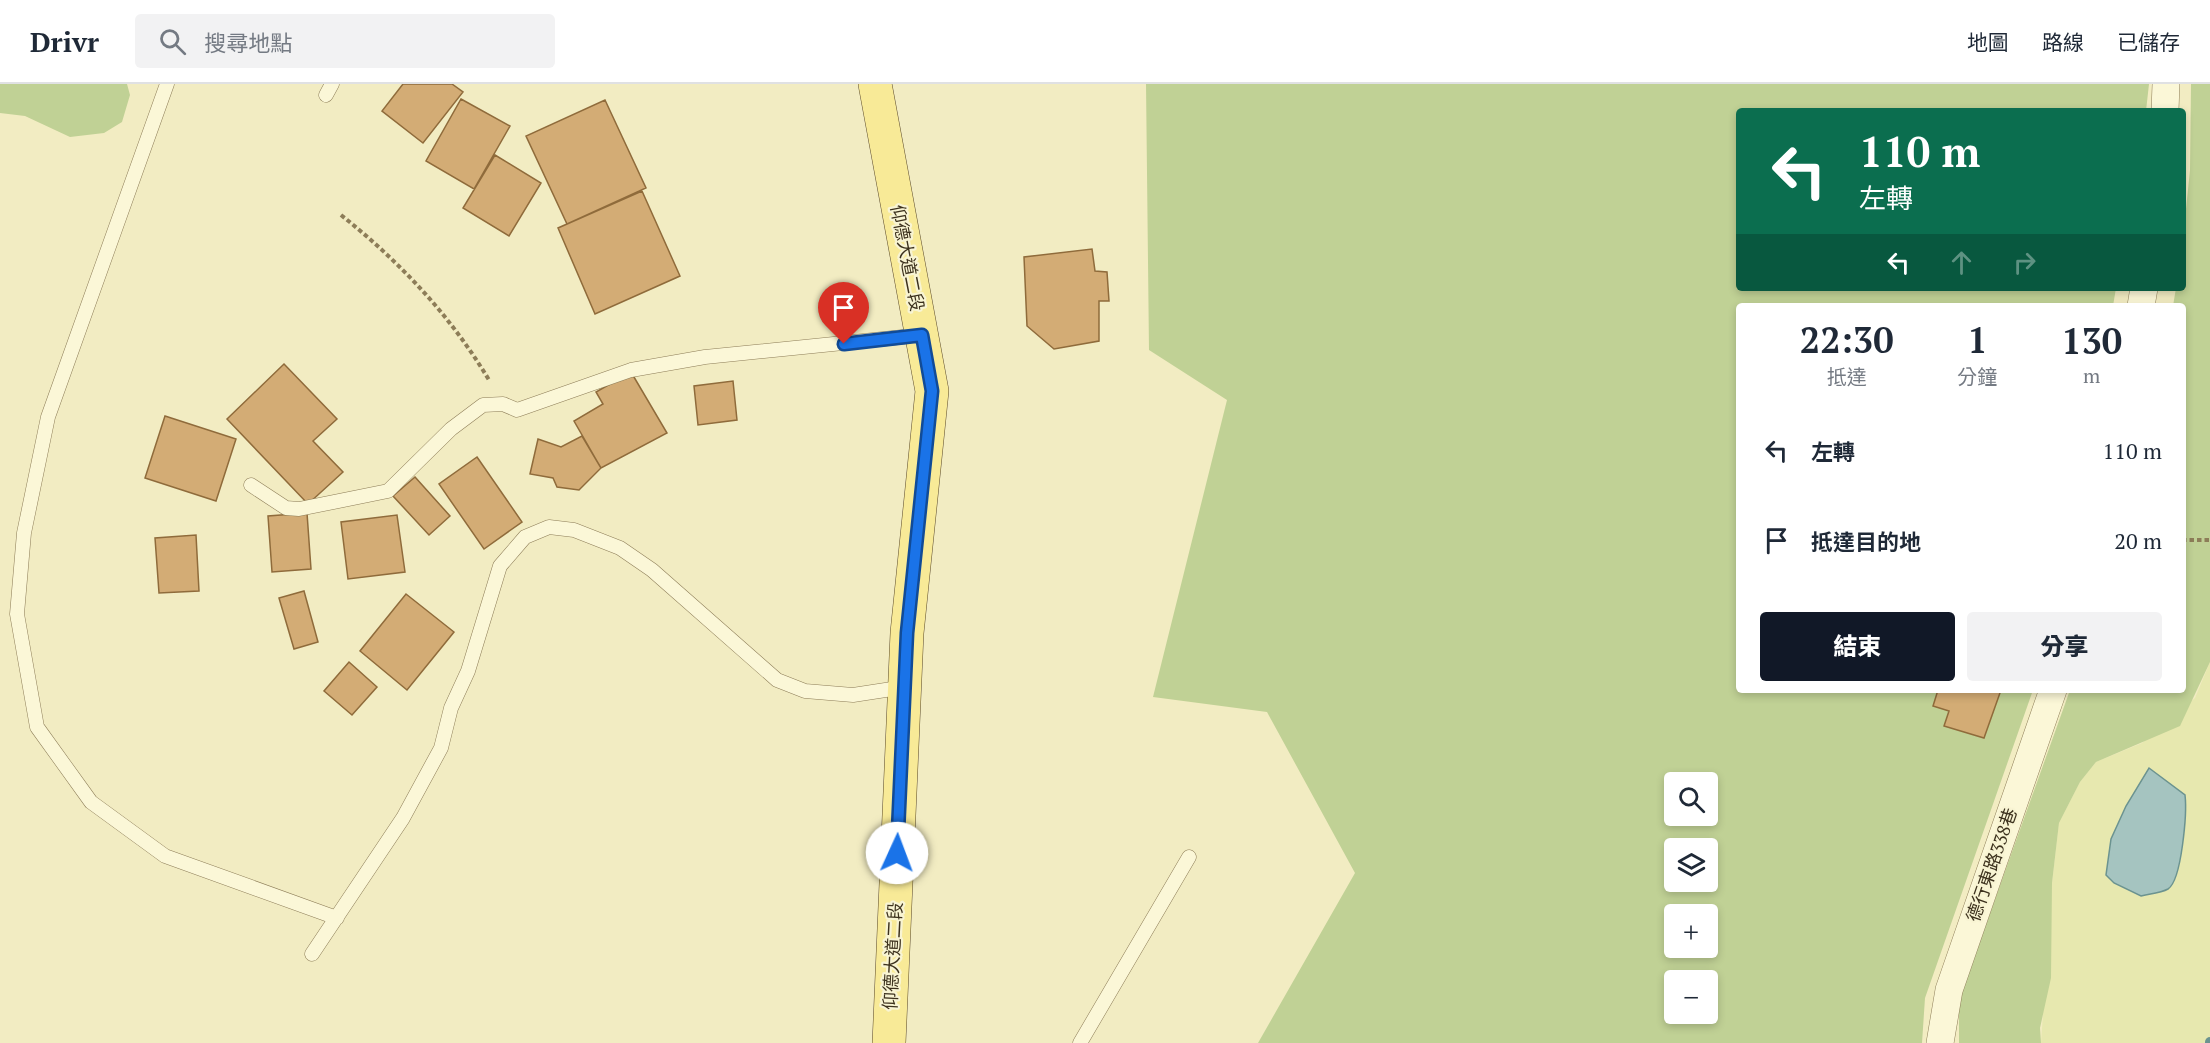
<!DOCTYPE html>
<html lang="zh-TW">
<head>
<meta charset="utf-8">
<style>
	body { margin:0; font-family:"PT Serif","Noto Sans TC",serif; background:#f2f2f3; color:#1f2937; height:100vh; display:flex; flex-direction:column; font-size:22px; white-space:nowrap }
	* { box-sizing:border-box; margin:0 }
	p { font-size:20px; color:#747a83 }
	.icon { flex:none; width:33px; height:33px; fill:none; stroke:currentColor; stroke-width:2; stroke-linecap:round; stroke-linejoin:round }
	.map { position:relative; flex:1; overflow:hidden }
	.details { position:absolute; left:1736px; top:219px; width:450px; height:390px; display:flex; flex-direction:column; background:#fff; border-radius:6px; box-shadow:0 3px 9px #0003 }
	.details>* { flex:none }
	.hud { position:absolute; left:1736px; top:24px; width:450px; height:183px; border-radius:6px; box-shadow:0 3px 9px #0003; background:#0b6e4f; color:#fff; overflow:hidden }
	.buttons { position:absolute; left:1664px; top:688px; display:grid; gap:12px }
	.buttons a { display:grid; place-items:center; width:54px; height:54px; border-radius:6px; background:#fff; box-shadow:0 3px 9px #0003; font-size:30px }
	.pin { position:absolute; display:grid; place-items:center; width:51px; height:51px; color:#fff; margin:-62px -26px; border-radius:50% 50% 50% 0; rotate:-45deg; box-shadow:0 0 6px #0007 }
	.pin .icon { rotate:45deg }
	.me { position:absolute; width:66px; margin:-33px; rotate:2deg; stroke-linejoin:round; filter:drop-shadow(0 0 4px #0008) }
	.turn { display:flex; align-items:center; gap:21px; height:126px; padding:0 24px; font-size:27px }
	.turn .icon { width:78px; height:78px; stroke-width:2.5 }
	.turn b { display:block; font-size:42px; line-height:51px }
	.lanes { display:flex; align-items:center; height:57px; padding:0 24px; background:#0003; justify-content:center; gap:30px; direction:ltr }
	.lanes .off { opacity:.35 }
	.eta { display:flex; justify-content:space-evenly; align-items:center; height:102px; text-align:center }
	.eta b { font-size:36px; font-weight:800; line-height:42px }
	.button { display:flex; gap:12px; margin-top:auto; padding:12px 24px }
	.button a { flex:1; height:69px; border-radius:6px; background:#111827; color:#fff; font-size:24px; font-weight:800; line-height:69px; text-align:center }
	.button a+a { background:#f2f2f3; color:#1f2937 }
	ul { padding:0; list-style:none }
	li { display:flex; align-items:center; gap:18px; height:90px; padding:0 24px }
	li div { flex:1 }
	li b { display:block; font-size:22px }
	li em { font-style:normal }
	header { display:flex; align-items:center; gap:36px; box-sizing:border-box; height:84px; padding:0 30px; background:#fff; border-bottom:2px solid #e0e1e3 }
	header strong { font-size:28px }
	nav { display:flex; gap:33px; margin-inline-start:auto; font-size:21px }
	.search { width:420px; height:54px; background:#f2f2f3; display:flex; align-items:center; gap:15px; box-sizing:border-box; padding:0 21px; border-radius:6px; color:#747a83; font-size:22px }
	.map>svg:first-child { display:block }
</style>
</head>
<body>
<header>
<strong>Drivr</strong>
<div class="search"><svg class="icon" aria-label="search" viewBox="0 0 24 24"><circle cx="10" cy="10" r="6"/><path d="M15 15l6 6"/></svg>搜尋地點</div>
<nav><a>地圖</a><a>路線</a><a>已儲存</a></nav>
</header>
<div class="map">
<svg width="2210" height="959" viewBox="0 0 2210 959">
	<rect width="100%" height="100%" fill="#f2ecc2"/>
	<path fill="#e7e8af" d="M2210 578V959H2041L2052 799 2059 739 2080 698 2096 678 2142 659 2195 614Z"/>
	<path fill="#c0d195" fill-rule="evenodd" d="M0 0H127L130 11 122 38 104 49 70 53 25 32 0 29Z
		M1146 0H2149L2146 27H1738V204H2116L2113 222H1738V606H2033L1925 914 1922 959H1258L1355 789 1267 628 1153 613 1227 316 1149 266ZM1674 699H1707V732H1674ZM1674 765H1707V798H1674ZM1674 831H1707V864H1674ZM1674 897H1707V930H1674Z
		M2191 0H2210V578L2180 642 2096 678 2080 698 2059 739 2052 799 2051 894 2040 944 2041 959H1959V916L2070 606H2182V222H2173L2176 204H2182L2183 154 2190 86Z"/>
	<path fill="#a5c4c0" stroke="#6b9390" stroke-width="1.5" d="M2149 684 2185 711C2187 728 2182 796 2168 805 2161 809 2149 810 2141 812L2114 799 2106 791 2111 755 2126 722Z"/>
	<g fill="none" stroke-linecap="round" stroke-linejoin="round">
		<path stroke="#6b9390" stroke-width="10" d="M2210 959V958"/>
	</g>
	<path fill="#d3ac75" stroke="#8f6b3b" stroke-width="1.5" d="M403 0H452L463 8 423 59 382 27Z
		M461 15 510 42 474 105 426 77Z
		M605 16 646 104 567 140 526 52Z
		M495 71 541 99 509 152 463 124Z
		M642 107 680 192 595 230 558 144Z
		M1092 165 1095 187 1107 188 1109 217H1099V257L1054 265 1027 242 1024 173Z
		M284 280 337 335 313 357 343 388 308 420 227 335Z
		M631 288 667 349 601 384 574 337 603 320 596 308Z
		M733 297 737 336 698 341 694 302Z
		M165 332 236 355 216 417 145 394Z
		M582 352 601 384 579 406 557 403 553 394 530 390 538 355 561 363Z
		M477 373 522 438 484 465 439 400Z
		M415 393 450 432 429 451 393 412Z
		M307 429 311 485 272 488 268 432Z
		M397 431 405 488 348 495 341 438Z
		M196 451 199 507 159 509 155 454Z
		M304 507 318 558 294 565 279 514Z
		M406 510 454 548 407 606 360 567Z
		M349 578 377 603 352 631 324 607Z
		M1938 606H2001L1984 654 1944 642 1949 627 1933 622Z"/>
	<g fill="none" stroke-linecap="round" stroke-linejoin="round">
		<g stroke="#8d7d58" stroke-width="15">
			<path id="service" d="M167 0 48 333 24 449 17 530 37 643 91 718 165 772 337 834
				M326 11 332 0
				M251 401 286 424 299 425 388 407 451 345 483 321 503 320 517 326 631 286 705 273 922 251
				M312 870 403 734 441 664 451 624 468 587 500 482 525 453 549 443 574 446 620 464 652 486 777 596 805 607 853 611 905 603
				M1080 959 1189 773"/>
		</g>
		<g stroke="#8d7d58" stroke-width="28">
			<path id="minor" d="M2165 27 2166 0
				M2141 222 2144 204
				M1940 959 1949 906 2053 606"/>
		</g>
		<g stroke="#5b4a2c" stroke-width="34">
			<path id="primary" d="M875 0 932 307 907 549 889 959"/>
		</g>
		<path stroke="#8d7d58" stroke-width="4" stroke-dasharray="4.5 3" stroke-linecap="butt" d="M341 131C400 178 450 231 489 296
			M2182 456H2210"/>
		<use href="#service" stroke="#fbf7d7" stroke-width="14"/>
		<use href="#minor" stroke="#fbf7d7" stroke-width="27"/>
		<use href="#primary" stroke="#f8ea97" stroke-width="33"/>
	</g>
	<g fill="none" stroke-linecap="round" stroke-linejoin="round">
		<g stroke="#114b97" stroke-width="15">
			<path id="route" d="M844 260 922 251 932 307 907 549 897 769"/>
		</g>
		<use href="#route" stroke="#1a73e8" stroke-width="10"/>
	</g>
	<g text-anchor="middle" stroke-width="4.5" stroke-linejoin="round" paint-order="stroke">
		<g font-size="18" fill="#3c311d" stroke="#f8f4d3">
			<text transform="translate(907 174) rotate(79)" y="6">仰德大道二段</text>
			<text transform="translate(1992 781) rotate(-71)" y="6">德行東路338巷</text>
			<text transform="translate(893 872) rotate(-87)" y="6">仰德大道二段</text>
		</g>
	</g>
</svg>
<div class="buttons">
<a><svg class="icon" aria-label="search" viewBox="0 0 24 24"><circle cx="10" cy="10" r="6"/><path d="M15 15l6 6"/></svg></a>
<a><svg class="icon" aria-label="layers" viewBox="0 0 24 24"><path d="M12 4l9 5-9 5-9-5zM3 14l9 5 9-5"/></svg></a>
<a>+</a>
<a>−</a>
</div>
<div class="pin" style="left:844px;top:260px;background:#d93025"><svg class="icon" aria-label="arrive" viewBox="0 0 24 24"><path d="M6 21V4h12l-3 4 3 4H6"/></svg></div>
<svg class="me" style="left:897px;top:769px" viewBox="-20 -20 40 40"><circle r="19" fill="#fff"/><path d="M0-13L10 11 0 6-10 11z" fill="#1a73e8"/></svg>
<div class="hud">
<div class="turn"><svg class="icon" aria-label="left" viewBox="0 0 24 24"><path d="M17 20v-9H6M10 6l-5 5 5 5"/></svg><div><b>110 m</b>左轉</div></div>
<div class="lanes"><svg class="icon" aria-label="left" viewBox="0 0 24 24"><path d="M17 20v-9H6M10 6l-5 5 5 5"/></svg><svg class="icon off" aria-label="ahead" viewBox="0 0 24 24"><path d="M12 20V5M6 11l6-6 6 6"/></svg><svg class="icon off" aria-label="right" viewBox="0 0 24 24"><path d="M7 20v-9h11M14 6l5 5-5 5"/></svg></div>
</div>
<section class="details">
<div class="eta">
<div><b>22:30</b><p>抵達</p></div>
<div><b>1</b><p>分鐘</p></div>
<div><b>130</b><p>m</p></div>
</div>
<ul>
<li><svg class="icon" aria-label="left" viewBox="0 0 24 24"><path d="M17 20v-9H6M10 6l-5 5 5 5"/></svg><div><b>左轉</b></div><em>110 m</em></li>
<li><svg class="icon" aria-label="arrive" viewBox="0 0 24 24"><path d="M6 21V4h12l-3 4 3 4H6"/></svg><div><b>抵達目的地</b></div><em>20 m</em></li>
</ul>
<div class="button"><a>結束</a><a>分享</a></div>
</section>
</div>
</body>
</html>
